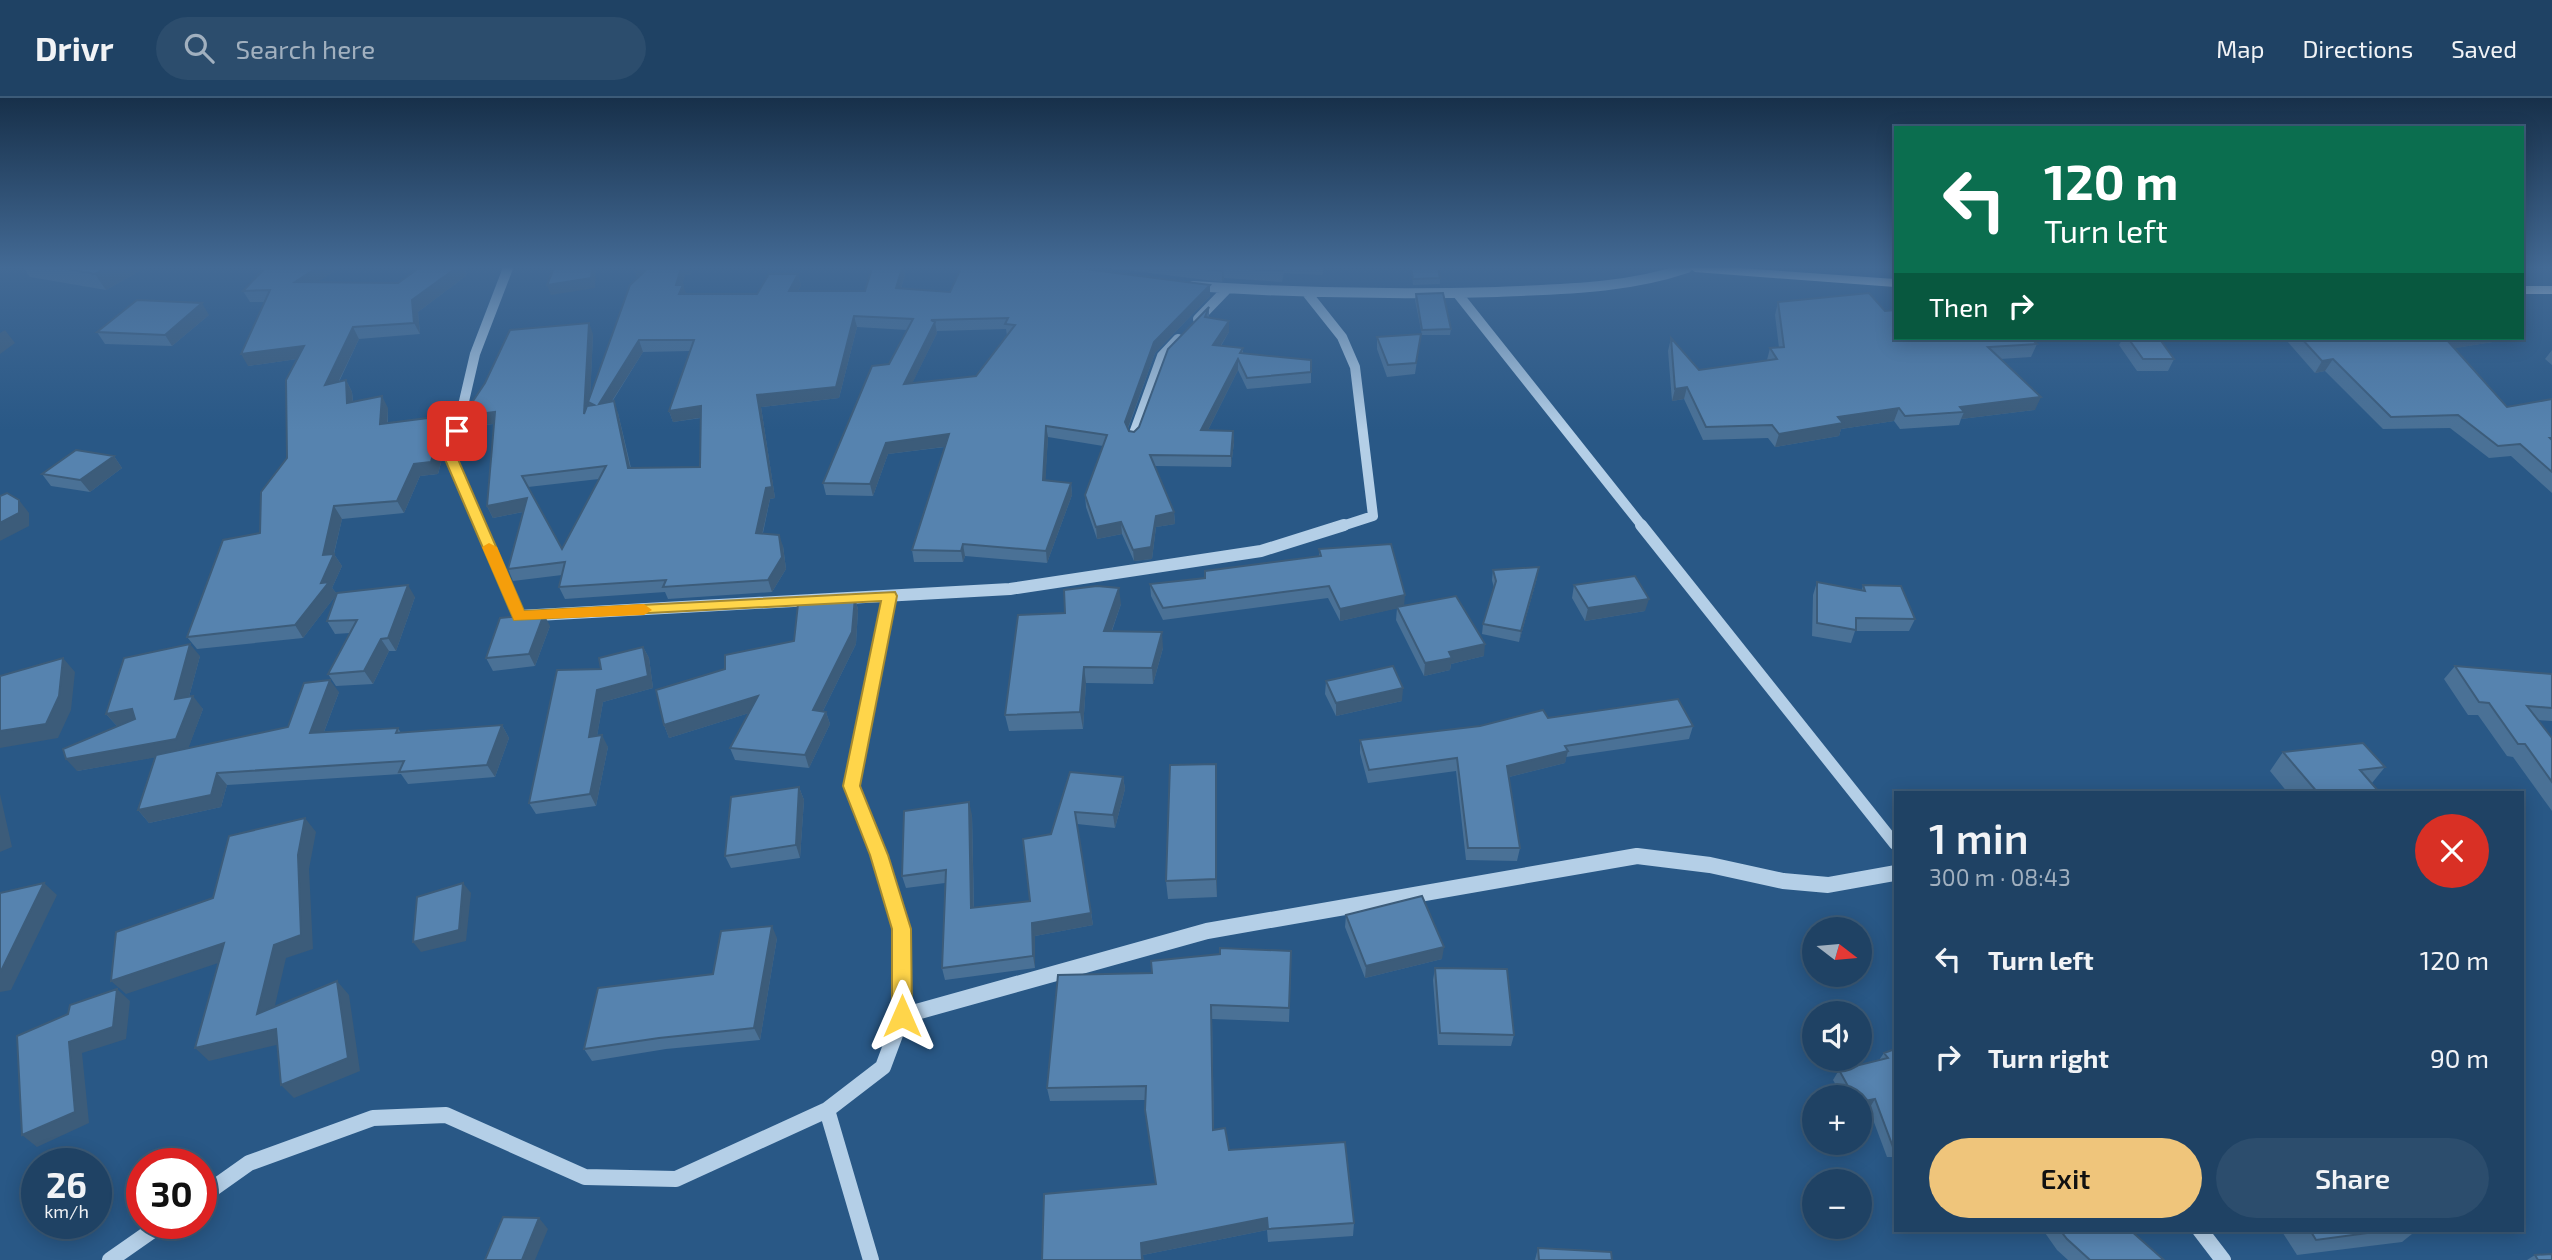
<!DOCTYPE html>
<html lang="en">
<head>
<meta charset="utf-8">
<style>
	body { margin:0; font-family:"Exo 2",sans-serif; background:#2c4d6d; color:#f1f3f6; height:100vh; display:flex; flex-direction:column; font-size:26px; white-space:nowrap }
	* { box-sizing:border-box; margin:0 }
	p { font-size:23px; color:#a1b0bf }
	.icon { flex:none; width:38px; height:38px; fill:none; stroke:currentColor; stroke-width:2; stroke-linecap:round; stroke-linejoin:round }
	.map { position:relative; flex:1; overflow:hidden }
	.sheet { position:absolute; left:1894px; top:693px; width:630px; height:441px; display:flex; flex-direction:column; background:#1f4264; border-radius:0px; box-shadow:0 4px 18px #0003,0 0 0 2px #3c5b78 }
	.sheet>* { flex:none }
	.top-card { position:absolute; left:1894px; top:28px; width:630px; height:214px; border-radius:0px; box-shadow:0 4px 18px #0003,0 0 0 2px #3c5b78; background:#0b6e4f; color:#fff; overflow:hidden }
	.needle { width:46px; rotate:106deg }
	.fabs { position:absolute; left:1802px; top:819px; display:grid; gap:14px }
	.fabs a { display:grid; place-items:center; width:70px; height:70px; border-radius:50%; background:#1f4264; box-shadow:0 4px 18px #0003,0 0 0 2px #3c5b78; font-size:35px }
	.speed { position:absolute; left:21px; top:1050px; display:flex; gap:14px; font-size:35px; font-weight:700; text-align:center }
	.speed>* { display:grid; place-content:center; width:91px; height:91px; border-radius:50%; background:#1f4264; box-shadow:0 4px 18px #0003,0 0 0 2px #3c5b78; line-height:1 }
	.speed small { font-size:18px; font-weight:400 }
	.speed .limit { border:10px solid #d22; background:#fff; color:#111 }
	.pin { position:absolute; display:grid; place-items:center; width:60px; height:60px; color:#fff; margin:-30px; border-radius:14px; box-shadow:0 4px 10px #0006 }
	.me { position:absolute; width:77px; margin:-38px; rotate:0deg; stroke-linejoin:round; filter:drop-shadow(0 0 5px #0008) }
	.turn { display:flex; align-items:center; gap:24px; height:147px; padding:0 35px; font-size:32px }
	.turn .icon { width:91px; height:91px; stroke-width:2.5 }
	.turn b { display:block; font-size:49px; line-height:60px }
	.then { display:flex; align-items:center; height:66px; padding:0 35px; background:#0003; gap:14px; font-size:26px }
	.round { display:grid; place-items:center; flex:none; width:74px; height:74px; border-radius:37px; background:#2c4d6d }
	.summary { display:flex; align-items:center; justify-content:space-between; height:119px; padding:0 35px }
	h1 { font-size:42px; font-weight:600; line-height:52px }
	.primary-button { display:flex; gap:14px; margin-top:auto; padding:14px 35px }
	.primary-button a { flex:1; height:80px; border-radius:42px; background:#efc57b; color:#111; font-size:28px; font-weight:600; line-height:80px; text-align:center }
	.primary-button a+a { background:#2c4d6d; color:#f1f3f6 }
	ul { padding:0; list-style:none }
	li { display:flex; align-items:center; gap:21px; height:98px; padding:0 35px }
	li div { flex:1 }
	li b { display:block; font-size:26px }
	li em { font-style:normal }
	header { display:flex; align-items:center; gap:42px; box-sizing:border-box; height:98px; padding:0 35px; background:#1f4264; border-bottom:2px solid #3c5b78 }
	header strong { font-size:33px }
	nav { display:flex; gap:38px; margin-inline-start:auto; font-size:24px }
	.search { width:490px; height:63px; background:#2c4d6d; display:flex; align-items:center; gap:18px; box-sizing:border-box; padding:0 24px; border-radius:38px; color:#a1b0bf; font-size:26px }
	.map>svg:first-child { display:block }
</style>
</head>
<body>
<header>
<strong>Drivr</strong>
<div class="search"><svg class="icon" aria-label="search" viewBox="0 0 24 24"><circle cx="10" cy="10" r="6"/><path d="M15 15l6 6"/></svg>Search here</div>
<nav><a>Map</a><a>Directions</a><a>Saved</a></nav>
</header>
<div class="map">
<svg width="2552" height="1162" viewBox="0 0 2552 1162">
	<rect width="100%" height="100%" fill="#295886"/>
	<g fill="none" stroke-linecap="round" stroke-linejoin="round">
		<path stroke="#b4cfe7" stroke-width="10" d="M1193 188C1294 195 1396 197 1497 194 1562 191 1625 191 1687 170
			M1307 195 1342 239 1355 269 1373 418 1339 429
			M1457 195 1643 429
			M1198 221 1227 191
			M1133 338 1162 258 1178 241
			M481 429 451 359 475 256 508 170"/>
		<path stroke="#b4cfe7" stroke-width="12" d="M480 427 519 518 1010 491 1261 453 1344 427
			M1641 427 1895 746
			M878 754 852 688 889 498"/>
		<path stroke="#b4cfe7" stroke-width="16" d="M902 918 1207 833 1637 758 1710 767 1783 783 1828 787 1895 775
			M827 1012 871 1162
			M201 1099 249 1065 373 1020 446 1017 585 1079 676 1081 827 1012 883 969 902 918V831L877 752
			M2200 1132 2223 1162
			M110 1162 163 1125"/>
		<path fill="#f6f9fe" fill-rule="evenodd" d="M1689 170H1740L1895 181V189L1695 174Z
			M2522 188H2552V196H2522Z"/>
	</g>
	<path fill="#4a7196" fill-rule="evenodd" d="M23 170H145L106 192 30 179Z
		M419 170H464L467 177 418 214 420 236 359 241 339 284 346 282 352 294 353 303 388 310V325L450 330 438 376 420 378 404 415 342 421 334 456 342 468 332 490 337 496 415 499 396 553H389L373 586 336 588 328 576 350 535 335 536 327 523 336 497 303 540 197 551 187 539 260 435 287 360 297 261 248 268 265 204H250L243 193 318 184 398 185Z
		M636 170H689L691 176 685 177 682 187 686 196H757L798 176 801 187 798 193H865L872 170H904L905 176 901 191 950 194 1210 198 1155 255 1128 331 1129 333 1134 334 1139 329 1209 209V220L1229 234 1221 248 1243 250V256L1311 262V285L1247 291 1238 272 1208 332 1233 333 1234 344 1231 369 1155 368 1174 414 1175 426 1156 429 1152 461 1134 463 1122 436 1097 441 1086 409 1085 397 1103 348 1048 339 1045 382 1071 385 1072 397 1047 465 965 458 963 464H914L912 452 945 349 888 356 873 398 826 397 823 385 907 232 857 229 839 300 761 309 775 400 770 401 763 435 783 448 786 471 772 494 668 501 665 494 565 501 559 489 562 477 513 483 508 471 523 414 493 420 487 408 494 326 469 329 593 236 590 300 637 180ZM1006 231 1007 238 976 278 912 285 937 235V233ZM690 253 669 313 673 324 701 320 700 369 631 370 618 315 612 304 643 254ZM599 381 562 451 528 389Z
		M1110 170H1324L1322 177 1284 175 1282 184 1224 180 1222 184Z
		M1411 170 1440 180V186L1413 187Z
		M1416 196 1451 231 1450 237H1422L1415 202Z
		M1778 204 1895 240 2037 246 2031 259 2000 261 2035 312 1961 321 1959 327 1900 331 1894 323 1841 331 1839 338 1775 349 1768 340 1703 342 1684 301 1672 303 1668 253 1671 240 1699 272 1767 262 1770 250H1779L1775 217Z
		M209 217 172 248 105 246 97 234Z
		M1421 236 1415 276 1387 279 1377 251V239Z
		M2123 240H2159L2174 261 2168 273H2137L2119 247Z
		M2289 240H2511V241L2455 250 2507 309 2552 301V395L2511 358 2489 360 2450 330 2383 331 2325 273 2315 275 2287 243Z
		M2552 252V267L2545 261Z
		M114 358 122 370 90 394 51 388 42 376Z
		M1319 451 1404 508 1484 558 1451 566 1450 572 1424 578 1396 522 1397 510 1340 523 1328 500 1163 522 1151 498 1150 486 1205 480 1319 458Z
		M1493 472 1537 480 1519 544 1482 536 1483 526 1494 490 1492 482Z
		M1817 484 1862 492 1863 487 1915 521 1909 533H1855L1851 545 1812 538 1813 497Z
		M1574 487 1645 513 1585 523 1572 500Z
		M855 499 858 512 856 546 823 613 826 614 830 626 809 670 735 662 730 650 749 615 669 640 664 627 725 571 794 543Z
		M1121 506 1112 533 1163 550 1153 586 1086 585 1083 631 1009 633 1005 617 1065 515Z
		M550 528 535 568 493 573 486 560Z
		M643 549 649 560 653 590 603 604 597 638 608 649 596 708 536 716 529 705 601 571Z
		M200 558 189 599 203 611 188 650 288 629 339 594 324 634 398 630 401 635 502 627 509 640 495 679 408 686 401 676 227 687 221 709 149 725 138 712 155 659 77 673 120 628H117L106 616Z
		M2455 568 2552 576V623L2538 622 2552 640V713L2513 659 2507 658 2478 617H2468L2444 581Z
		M1326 583 1402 603 1336 618 1325 596Z
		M1548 620 1693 628 1689 641 1566 659 1565 665 1509 679 1520 750 1517 763 1466 762 1456 673 1368 685 1360 655V642Z
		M2283 654 2385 669 2372 685 2380 695H2288L2270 673Z
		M1216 666 1217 799 1168 801 1166 783Z
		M1070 674 1123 679 1125 691 1115 730 1077 726 1093 827 1035 838V870L945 882 942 870 945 785 906 790 902 778 972 717 974 810 1030 803Z
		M799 689 804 702 800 760 731 770 725 758Z
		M1346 817 1442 861 1365 880 1345 829Z
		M777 840 760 942 666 951 592 963 584 951Z
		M1291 867 1289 924 1212 921 1214 1032 1229 1052 1354 1125 1353 1138 1268 1144 1267 1132 1143 1157 1042 1162 1156 1086 1145 1002 1050 1003 1047 990 1152 875Z
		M1435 870 1514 937 1511 948 1438 947 1433 882Z
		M1895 951V1059H1887L1869 1011 1860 1013V999H1843L1833 982 1839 972 1879 962 1884 955Z
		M2043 1132H2130L2164 1162H2068L2057 1152Z
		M2281 1132H2417L2402 1144 2297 1157Z
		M1538 1150 1612 1162H1535Z
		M2535 1157 2552 1162H2527Z"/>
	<path fill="#3c5c7a" d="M106 170H145L106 192 95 176Z
		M316 170H339L301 196 295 184Z
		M456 170H464L467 177 418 214 420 236 414 225 412 202Z
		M592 170H596L595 190 551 197 547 187Z
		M681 170H689L691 176 685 177 681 191 683 187 687 198 682 207 676 187Z
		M902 170H904L905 176 898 201 896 190Z
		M1223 170 1224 180 1222 184V173Z
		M647 171 638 184 635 173Z
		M798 176 801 187 792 204 789 193Z
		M1210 187V198L1155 255 1126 335 1125 324 1154 244Z
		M202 205 209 217 172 248 165 237Z
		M854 218 857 229 839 300 761 309 775 400 770 401 760 446 756 435 757 297Z
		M1229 223V234L1214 258 1213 247Z
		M935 224 937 235 906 298 904 286Z
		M589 225 593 236 590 305 588 304 590 307 589 327 584 316Z
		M353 229 359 241 331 299 325 287Z
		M5 232 15 245 0 256V235Z
		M2455 240H2511V241L2438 253 2446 241Z
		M639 242 643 254 603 317 599 306Z
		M304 248 311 259 248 268 241 256Z
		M1238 261V272L1202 344 1201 332Z
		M2333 261 2325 273 2315 275 2322 263Z
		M346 282 352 294 354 317 347 305Z
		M1687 289 1684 301 1672 303 1675 291Z
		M382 298 388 310 387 338 380 326Z
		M2041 299 2035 312 1961 321 1964 314 1960 309Z
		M614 303 618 315 633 382 628 370Z
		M701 308 705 319 673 324 669 313Z
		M1899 310 1894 323 1841 331 1839 338 1775 349 1779 336 1838 319Z
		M495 314 500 325 469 329 463 318Z
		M444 318 450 330 438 376 420 378 404 415 397 403 414 366Z
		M1046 328 1048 339 1045 393 1043 382Z
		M1233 333 1234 344 1231 369V358Z
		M949 336 951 348 888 356 873 398 870 386 886 345Z
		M114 358 122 370 90 394 80 382Z
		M1071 385 1072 397 1047 465 1046 453Z
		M527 400 532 412 493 420 487 408Z
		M19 402 29 415V428L0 443V425Z
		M334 408 342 421 333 459 334 456 342 468 332 490 337 496 303 540 295 527 321 485 323 457Z
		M1174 414 1175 426 1156 429 1152 461 1134 463 1133 452 1156 418Z
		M1121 424 1122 436 1097 441 1096 429Z
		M779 437 783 448 786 471 772 494 768 482Z
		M963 446 965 458 963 464 961 453Z
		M1539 469 1537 480 1519 544 1521 533Z
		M408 487 415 499 396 553 388 540Z
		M1119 490 1121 506 1106 549 1104 533Z
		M1405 497 1404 509 1340 523V511Z
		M855 499 858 512 856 546 817 625 813 612Z
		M1649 501 1645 513 1585 523 1588 510Z
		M544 516 550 528 535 568 529 556Z
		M1162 534 1163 550 1153 586 1152 570Z
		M381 541 389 553 373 586 364 573Z
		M190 546 200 558 185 614 175 601Z
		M1485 546 1484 558 1451 566 1450 572 1424 578 1425 565 1449 554Z
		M643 549 649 560 653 590 603 604 595 650 589 639 597 592Z
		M63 560 75 574 71 612 58 640 0 650V633Z
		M1084 569 1086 585 1083 631 1080 614Z
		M330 582 339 594 319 647 310 635Z
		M1403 590 1402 603 1336 618V605Z
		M193 598 203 611 187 654 77 673 66 661Z
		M758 598 762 611 669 640 664 627Z
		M132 611 143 623 117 628 106 616Z
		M826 614 830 626 809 670 805 657Z
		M502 627 509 640 495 679 487 667Z
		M602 637 608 649 596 708 590 696Z
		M1568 653 1565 665 1505 680 1507 668Z
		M1216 666 1217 684V799L1216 781Z
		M217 675 227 687 221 709 149 725 138 712Z
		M1123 679 1125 691 1115 730 1113 717Z
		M799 689 804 702 800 760 796 747Z
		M0 696 12 749 0 754Z
		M969 704 972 717 974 822 971 810Z
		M305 720 316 734 309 771 313 851 286 860 270 929 257 916 274 847 298 757Z
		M44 785 57 797 11 892 0 894V875Z
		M463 785 471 795 466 843 421 854 413 844Z
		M1091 815 1093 827 1035 838V870L1033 858 1032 825Z
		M772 828 777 840 760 942 754 930Z
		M224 845 236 859 126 896 111 883Z
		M1444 849 1442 861 1365 880 1366 868Z
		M337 883 349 897 360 973 294 1000 281 987Z
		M117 891 130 903 126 941 82 955 89 1025 37 1049 22 1037 69 944Z
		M276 931 289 944 209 963 195 950Z
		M1875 1001 1869 1011 1860 1013V1004Z
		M539 1120 548 1131 535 1162H522Z
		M1267 1120V1132L1143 1157 1144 1162H1142L1141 1145Z"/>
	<path fill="#5683af" stroke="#3c5c7a" stroke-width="2" fill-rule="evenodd" d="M61 170H106L95 176Z
		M265 170H316L295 184 398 185 419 170H456L412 202 414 225 353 229 325 287 346 282 347 305 382 298 380 326 444 318 431 364 414 366 397 403 334 408 323 457 334 456 321 485 329 484 295 527 187 539 223 442 260 435 261 394 287 360 286 282 304 248 241 256 270 192 243 193Z
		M554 170H592L591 180 547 187Z
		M636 170H681L676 187H683L679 196H757L769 176H798L789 193H865L872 170H902L896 190 950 194 961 170H1077L1210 187 1154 244 1125 324 1129 333 1134 334 1139 329 1168 251 1209 209 1205 219 1229 223 1213 247 1243 250 1240 255 1311 262V274L1247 280 1238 261 1201 332 1233 333 1231 358 1150 357 1174 414 1156 418 1151 449 1133 452 1121 424 1096 429 1085 397 1107 337 1046 328 1043 382 1071 385 1046 453 963 446 961 453 912 452 949 336 886 345 870 386 823 385 872 268 889 266 913 221 854 218 836 289 757 297 772 389 766 390 756 435 779 437 782 459 768 482 663 489 666 482 559 489 565 464 508 471 527 400 487 408 495 314 463 318 485 285 510 232 589 225 584 316 587 308 594 307 588 304 630 187 647 171 635 173ZM1008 220 1005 226 1015 227 976 278 904 286 935 224 931 222ZM639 242H694L669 313 701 308 700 369 628 370 614 303 599 306ZM606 368 562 451 522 378Z
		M1194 170H1223L1222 173Z
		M1231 170H1283L1282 173Z
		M1411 170H1438L1440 180 1413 181Z
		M1443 195 1451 231 1422 232 1416 196Z
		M1869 195 1885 213 1895 212V240H2031L2037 246 1988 249 2041 299 1960 309 1964 314 1905 318 1899 310 1838 319 1843 325 1779 336 1772 327 1706 329 1687 289 1675 291 1671 240 1699 272 1777 261 1770 250 1784 249 1778 204Z
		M137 202 202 205 165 237 97 234Z
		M1421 236 1416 265 1388 267 1377 239Z
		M2128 240H2159L2174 261H2143Z
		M2301 240H2455L2446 241 2507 309 2552 301V340H2550L2552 342V374L2520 346 2498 348 2458 317 2391 319 2333 261 2322 263Z
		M76 352 114 358 80 382 42 376Z
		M7 395 19 402V415L0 425V398Z
		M1391 446 1405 497 1340 511 1329 488 1163 510 1150 486 1205 480V473L1321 458 1319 451Z
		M1539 469 1521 533 1483 526 1496 483 1493 472Z
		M1635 478 1649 501 1588 510 1574 487Z
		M1817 484 1865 493 1863 487 1901 488 1915 521 1856 520V532L1817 525Z
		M408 487 388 540 381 541 364 573 328 576 357 522 327 523 337 495Z
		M1097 488 1119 490 1104 533 1162 534 1152 570 1084 569 1080 614 1005 617 1018 517 1065 515 1064 492Z
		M1456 498 1485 546 1449 554 1452 560 1425 565 1397 509Z
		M855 499 852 534 813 612 826 614 805 657 730 650 758 598 664 627 656 592 725 571V557L794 543 798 506Z
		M544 516 529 556 486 560 500 520Z
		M190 546 175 601 193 598 176 641 66 661 63 651 135 621 132 611 106 616 124 560Z
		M643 549 648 578 597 592 589 639 602 637 590 696 529 705 557 572 601 571 599 560Z
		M63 560 59 598 46 626 0 633V578Z
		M1393 568 1403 590 1336 605 1326 583Z
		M2455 568 2552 576V610L2527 608 2552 640V684L2525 646H2518L2489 605 2479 604Z
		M330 582 310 635 398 630 396 635 502 627 487 667 399 674 404 663 217 675 211 697 138 712 156 657 288 629 304 585Z
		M1678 601 1693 628 1565 648 1568 653 1507 668 1520 750H1468L1457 660 1369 672 1360 642 1480 628 1543 612 1548 620Z
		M2363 645 2385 669 2360 672 2380 695H2318L2283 654Z
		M1216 666V781L1166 783 1170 667Z
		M1070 674 1123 679 1113 717 1075 714 1091 815 1032 825 1033 858 942 870 946 772 902 778 904 713 969 704 971 810 1030 803 1023 741 1051 736Z
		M799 689 796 747 725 758 731 699Z
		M305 720 298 757 301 837 274 847 257 916 337 883 348 960 281 987 276 931 195 950 224 845 111 883 116 834 213 800 229 738Z
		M44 785 0 875V795Z
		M463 785 459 832 413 844 417 799Z
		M1422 798 1444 849 1366 868 1346 817Z
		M772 828 754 930 659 940 584 951 598 890 713 876 721 833Z
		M1220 850 1291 853 1289 910 1211 907 1213 1032 1225 1030 1229 1052 1345 1044 1354 1125 1268 1131 1267 1120 1141 1145 1142 1162H1042L1044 1096 1156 1086 1145 1012 1146 988 1047 990 1058 877 1152 875 1151 863 1220 856Z
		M1435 870 1507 871 1514 937 1440 935Z
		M117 891 113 929 69 944 75 1014 22 1037 17 938 68 916 70 907Z
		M1895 951V1049H1893L1875 1001 1860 1004V999H1854L1839 972 1888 960 1884 955Z
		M503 1119 539 1120 522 1162H485Z
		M2060 1132H2130L2164 1162H2090L2067 1141Z
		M2310 1132H2390L2316 1142Z
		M1538 1150 1611 1154 1612 1162H1539Z
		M2552 1156V1162H2538L2535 1157Z"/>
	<linearGradient id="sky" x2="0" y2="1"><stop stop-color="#17304a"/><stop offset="0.51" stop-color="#436a95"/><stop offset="1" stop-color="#436a95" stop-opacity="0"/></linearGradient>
	<rect width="2552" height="332" fill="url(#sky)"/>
	<path fill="#ffd54a" stroke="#a68a30" stroke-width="2" d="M457 329 463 333 457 359 524 513 895 494 897 498 860 688 888 757 911 831 912 918 909 924 902 926 895 924 892 918V831L870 757 843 688 881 503 514 522 444 359 450 333Z"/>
	<path fill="#f59e0b" d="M489 445 497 449 524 513 644 506 652 512 644 517 514 522 482 449Z"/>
</svg>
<div class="fabs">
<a><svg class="needle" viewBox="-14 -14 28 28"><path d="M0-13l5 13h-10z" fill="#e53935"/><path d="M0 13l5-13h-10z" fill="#a1b0bf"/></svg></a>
<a><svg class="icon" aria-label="sound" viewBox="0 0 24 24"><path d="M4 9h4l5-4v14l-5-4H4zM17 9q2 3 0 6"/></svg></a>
<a>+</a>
<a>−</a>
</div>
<div class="speed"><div>26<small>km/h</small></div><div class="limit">30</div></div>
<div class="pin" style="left:457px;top:333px;background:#d93025"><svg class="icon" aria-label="arrive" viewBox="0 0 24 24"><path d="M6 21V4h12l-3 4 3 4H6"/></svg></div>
<svg class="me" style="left:902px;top:918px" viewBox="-20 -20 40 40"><path d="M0-17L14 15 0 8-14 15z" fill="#ffd54a" stroke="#fff" stroke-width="4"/></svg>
<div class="top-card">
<div class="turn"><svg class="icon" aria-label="left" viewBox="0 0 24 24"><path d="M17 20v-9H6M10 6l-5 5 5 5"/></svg><div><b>120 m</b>Turn left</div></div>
<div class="then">Then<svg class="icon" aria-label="right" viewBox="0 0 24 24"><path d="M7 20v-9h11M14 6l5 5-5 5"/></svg></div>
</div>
<section class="sheet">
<div class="summary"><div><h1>1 min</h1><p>300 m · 08:43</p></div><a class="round" style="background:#d93025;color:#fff"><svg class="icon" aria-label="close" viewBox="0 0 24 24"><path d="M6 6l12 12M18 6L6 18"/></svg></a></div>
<ul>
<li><svg class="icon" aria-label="left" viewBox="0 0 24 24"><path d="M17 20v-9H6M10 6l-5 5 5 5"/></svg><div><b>Turn left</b></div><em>120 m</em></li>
<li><svg class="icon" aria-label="right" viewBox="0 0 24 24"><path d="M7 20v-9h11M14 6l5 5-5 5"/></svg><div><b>Turn right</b></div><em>90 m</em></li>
</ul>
<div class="primary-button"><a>Exit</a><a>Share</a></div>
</section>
</div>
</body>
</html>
